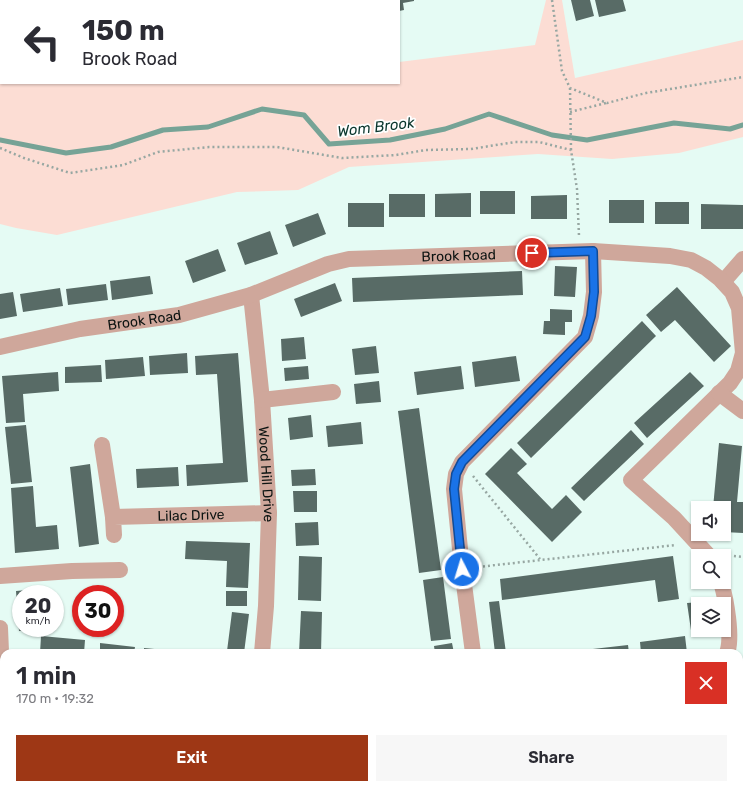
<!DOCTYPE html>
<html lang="en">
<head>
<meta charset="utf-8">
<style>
	body { margin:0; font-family:Rubik,sans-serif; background:#f7f7f7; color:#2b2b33; height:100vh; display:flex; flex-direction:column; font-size:15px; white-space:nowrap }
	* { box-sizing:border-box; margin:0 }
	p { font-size:13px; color:#7c7c81 }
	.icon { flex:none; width:22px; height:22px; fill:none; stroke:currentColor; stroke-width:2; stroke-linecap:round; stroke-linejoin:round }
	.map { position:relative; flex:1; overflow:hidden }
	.sheet { position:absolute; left:0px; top:649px; width:743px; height:140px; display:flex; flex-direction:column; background:#fff; border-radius:12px 12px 0 0; box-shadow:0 1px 3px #0004 }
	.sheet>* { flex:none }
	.hud { position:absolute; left:0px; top:0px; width:400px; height:84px; box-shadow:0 1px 3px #0004; background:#fff; color:#2b2b33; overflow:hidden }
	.fabs { position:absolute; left:691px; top:501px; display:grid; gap:8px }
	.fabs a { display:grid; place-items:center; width:40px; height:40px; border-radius:0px; background:#fff; box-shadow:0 1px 3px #0004; font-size:20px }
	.speed { position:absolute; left:12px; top:585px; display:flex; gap:8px; font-size:20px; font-weight:700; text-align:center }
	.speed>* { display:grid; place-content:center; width:52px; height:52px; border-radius:50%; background:#fff; box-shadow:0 1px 3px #0004; line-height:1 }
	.speed small { font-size:10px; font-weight:400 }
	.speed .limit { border:6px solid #d22; background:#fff; color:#111 }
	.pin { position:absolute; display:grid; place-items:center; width:34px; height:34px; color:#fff; margin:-17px; border:2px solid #fff; border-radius:50%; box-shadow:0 1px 4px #0007 }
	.me { position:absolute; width:44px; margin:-22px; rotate:355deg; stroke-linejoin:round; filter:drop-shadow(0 0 3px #0008) }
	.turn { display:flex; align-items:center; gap:14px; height:84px; padding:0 16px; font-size:18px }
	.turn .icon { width:52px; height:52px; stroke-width:2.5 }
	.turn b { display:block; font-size:28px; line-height:34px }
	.round { display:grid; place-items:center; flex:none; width:42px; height:42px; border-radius:0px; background:#f7f7f7 }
	.head { display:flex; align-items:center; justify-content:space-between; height:68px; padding:0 16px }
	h1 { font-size:24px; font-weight:600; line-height:30px }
	.cta { display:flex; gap:8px; margin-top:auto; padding:8px 16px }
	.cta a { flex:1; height:46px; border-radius:0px; background:#9e3715; color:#fff; font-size:16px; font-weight:600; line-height:46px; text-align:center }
	.cta a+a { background:#f7f7f7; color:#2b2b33 }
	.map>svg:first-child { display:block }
</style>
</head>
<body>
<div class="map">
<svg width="743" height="789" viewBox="0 0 743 789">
	<rect width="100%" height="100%" fill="#e5fbf4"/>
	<path fill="#fcddd4" d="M546 0H562L575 78 743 40V137L679 153 612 159 538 154 349 167 298 190 237 192 57 235 16 228 0 224V54L1 83H399V62L535 45Z
		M0 694H4V762H0Z"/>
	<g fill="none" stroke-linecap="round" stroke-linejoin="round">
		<path stroke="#76a396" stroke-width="5" d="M0 140 66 153 111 147 163 130 208 127 262 109 304 115 329 144 390 140 445 129 489 114 552 135 587 140 674 123 730 129 743 125"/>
	</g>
	<path fill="#586b66" d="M399 0H414V1L403 3 404 10 399 11Z
		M571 0H590L594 16 576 21Z
		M595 0H623L626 11 599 17Z
		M480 191H515V214H480Z
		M471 193V217H435V194Z
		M389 194H425V217H389Z
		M567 195V219H531V196Z
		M609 200H644V223H609Z
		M655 202H689V224H655Z
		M348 203H384V227H348Z
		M701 204 743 205V229H701Z
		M318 213 326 234 293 247 285 225Z
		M270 231 278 254 245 265 237 243Z
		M218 249 226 271 193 283 185 261Z
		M555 266 577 267 575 297 554 296Z
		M522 271 523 295 353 302 352 278Z
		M150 276 153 294 112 300 110 281Z
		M335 283 342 301 301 317 294 299Z
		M106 284 108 300 68 305 66 289Z
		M677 287 731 346 714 362 675 320 661 332 646 315Z
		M60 288 63 306 23 312 20 294Z
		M13 292 17 316 0 319V294Z
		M550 309 572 310V322H565V335L543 334 544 321H550Z
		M642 321 656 336 531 458 517 443Z
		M304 337 306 359 282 361 281 339Z
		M376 346 379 373 355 375 352 349Z
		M187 353 188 373 150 375 149 356Z
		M238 353 248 482 187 486 186 465 223 463 217 374 196 375 195 356Z
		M516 356 520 381 475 387 472 362Z
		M143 357 145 376 106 379 105 360Z
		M101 365 102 382 65 383V367Z
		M308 366 309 379 285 381 284 368Z
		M461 366 464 389 417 395 414 372Z
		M58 372 59 391 23 394 25 422 6 423 2 376Z
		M690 372 704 386 647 438 634 423Z
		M379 381 381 402 356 404 354 384Z
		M419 408 441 570 419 573 398 411Z
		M311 415 313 437 290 440 288 418Z
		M361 422 363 444 328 447 326 426Z
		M26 425 32 482 11 484 5 427Z
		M631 430 644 444 584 501 571 488Z
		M719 443 742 446 737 502H743V533L724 532V508H713Z
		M511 448 527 464 517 473 552 509 566 495 582 512 552 542 485 474Z
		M90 464 99 544 79 547 70 467Z
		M178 467 179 486 137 488 136 469Z
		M315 469 316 485 292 486 291 470Z
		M33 486 36 527 57 525 59 549 15 553 11 488Z
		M293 491H317V512H294Z
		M318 522 319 545 296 546 295 523Z
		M186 541 250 543 248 588 226 587 227 561 185 559Z
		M299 556 322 557 321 601 298 600Z
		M673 556 679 599 658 602 655 580 502 600 500 579Z
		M443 577 451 639 431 641 423 580Z
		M39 589 40 594H21V628H39V629L19 631 16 591Z
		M226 591H247V606H226Z
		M499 601 506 653H495L489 602Z
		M701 602V604H698V630H704L705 636 692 637 687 603Z
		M301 611 322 612 321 653H299Z
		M232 612 249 614 244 653 227 651Z
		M41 636 85 640 84 653H40Z
		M685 636 687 653H641L640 642Z
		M100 643 135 647 134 653H100Z
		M452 643 454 653H435L434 646Z
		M628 645 629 653H585L584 650Z
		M144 648 175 651 174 653H144Z
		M200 785H217L216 789H199Z
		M452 785H474V789H452Z
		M654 785H677L678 789H656Z"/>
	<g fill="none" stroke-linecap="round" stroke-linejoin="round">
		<path stroke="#97a7a2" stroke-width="2.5" stroke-dasharray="2 3" stroke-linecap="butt" d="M552 0 562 71 570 88 607 103 646 93 743 77
			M570 88 571 150
			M570 112 606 103
			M0 148 24 158 70 173 123 165 158 152 209 147H277L342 158 396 155 426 150 471 149 515 142H539L571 150 577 189 579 236
			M473 476 540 559
			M724 555 743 557
			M478 567 676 545"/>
		<g stroke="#cfa79b" stroke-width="16">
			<path d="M723 282 743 259"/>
			<path id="s1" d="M251 295 262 400 269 513 266 606 262 653"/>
			<path id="s2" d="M0 347 80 329 179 315 251 295 328 264 349 259 593 251 670 256 691 260 706 268 720 279 732 292 739 308 743 353 738 371 730 383 631 480 674 518 709 556"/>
			<path d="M719 393 743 411"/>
			<path d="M262 400 333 392"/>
			<path d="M102 445 113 517"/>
			<path id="s3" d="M114 535 113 517 269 513"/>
			<path d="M0 576 72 571 120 570"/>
			<path d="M721 582C726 599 733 637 727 653"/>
			<path d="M0 628 2 675 1 683"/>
			<path d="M473 653 462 569 454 489 456 474 462 462 585 337 591 316 594 292 593 251"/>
			<path d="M416 785V789"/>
			<path d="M705 785 706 789"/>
			<path d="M245 789 246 785"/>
		</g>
	</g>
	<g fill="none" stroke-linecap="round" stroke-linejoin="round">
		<g stroke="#114b97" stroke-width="10">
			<path id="route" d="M462 569 454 489 456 474 462 462 585 337 591 316 594 292 593 251 532 253"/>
		</g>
		<use href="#route" stroke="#1a73e8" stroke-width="7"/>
	</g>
	<g text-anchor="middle" stroke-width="3.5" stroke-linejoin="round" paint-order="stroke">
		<g font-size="14" fill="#0d1412" stroke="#fff">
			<text dy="5" stroke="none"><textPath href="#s2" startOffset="471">Brook Road</textPath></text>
			<text dy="5" stroke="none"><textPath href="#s2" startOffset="147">Brook Road</textPath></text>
			<text dy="5" stroke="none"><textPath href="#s1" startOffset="180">Wood Hill Drive</textPath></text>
			<text dy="5" stroke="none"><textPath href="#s3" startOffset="96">Lilac Drive</textPath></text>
		</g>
		<g font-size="15" font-style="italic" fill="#0c372e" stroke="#fff">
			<text transform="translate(376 127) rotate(-7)" y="5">Wom Brook</text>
		</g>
	</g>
</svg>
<div class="fabs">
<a><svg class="icon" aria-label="sound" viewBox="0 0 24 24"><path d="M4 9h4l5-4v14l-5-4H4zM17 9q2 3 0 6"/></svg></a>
<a><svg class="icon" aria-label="search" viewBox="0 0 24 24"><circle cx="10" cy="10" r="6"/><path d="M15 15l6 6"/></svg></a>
<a><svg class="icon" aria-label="layers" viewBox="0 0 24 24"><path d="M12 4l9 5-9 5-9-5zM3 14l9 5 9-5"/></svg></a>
</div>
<div class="speed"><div>20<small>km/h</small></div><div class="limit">30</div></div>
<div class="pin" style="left:532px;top:253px;background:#d93025"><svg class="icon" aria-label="arrive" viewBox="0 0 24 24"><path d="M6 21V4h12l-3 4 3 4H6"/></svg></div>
<svg class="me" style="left:462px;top:569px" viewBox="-20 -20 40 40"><circle r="17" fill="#1a73e8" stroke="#fff" stroke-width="3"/><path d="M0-11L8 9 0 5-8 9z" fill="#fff"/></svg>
<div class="hud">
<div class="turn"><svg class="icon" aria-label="left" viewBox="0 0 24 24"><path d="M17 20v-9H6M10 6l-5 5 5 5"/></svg><div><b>150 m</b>Brook Road</div></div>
</div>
<section class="sheet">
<div class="head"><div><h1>1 min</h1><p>170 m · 19:32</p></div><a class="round" style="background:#d93025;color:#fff"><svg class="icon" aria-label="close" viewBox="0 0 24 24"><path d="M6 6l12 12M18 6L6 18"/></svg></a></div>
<div class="cta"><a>Exit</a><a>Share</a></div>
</section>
</div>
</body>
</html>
